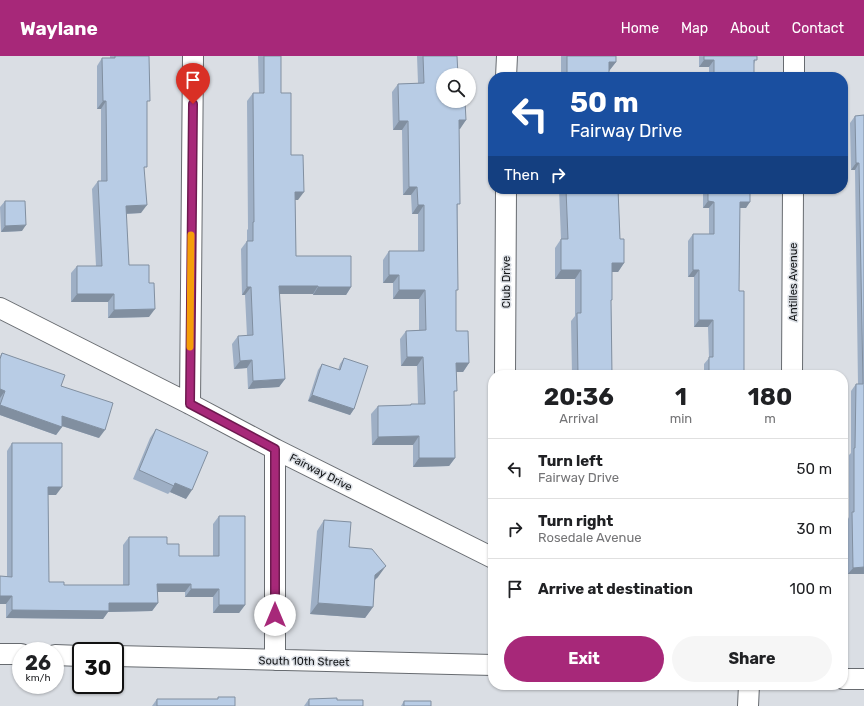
<!DOCTYPE html>
<html lang="en">
<head>
<meta charset="utf-8">
<style>
	body { margin:0; font-family:Rubik,sans-serif; background:#f6f6f6; color:#202124; height:100vh; display:flex; flex-direction:column; font-size:15px; white-space:nowrap }
	* { box-sizing:border-box; margin:0 }
	p { font-size:13px; color:#757577 }
	.icon { flex:none; width:22px; height:22px; fill:none; stroke:currentColor; stroke-width:2; stroke-linecap:round; stroke-linejoin:round }
	.map { position:relative; flex:1; overflow:hidden }
	.sheet { position:absolute; left:488px; top:314px; width:360px; height:320px; display:flex; flex-direction:column; background:#fff; border-radius:16px; box-shadow:0 1px 3px #0004 }
	.sheet>* { flex:none }
	.banner { position:absolute; left:488px; top:16px; width:360px; height:122px; border-radius:16px; box-shadow:0 1px 3px #0004; background:#1a4fa0; color:#fff; overflow:hidden }
	.buttons { position:absolute; left:436px; top:12px; display:grid; gap:8px }
	.buttons a { display:grid; place-items:center; width:40px; height:40px; border-radius:50%; background:#fff; box-shadow:0 1px 3px #0004; font-size:20px }
	.speed { position:absolute; left:12px; top:586px; display:flex; gap:8px; font-size:20px; font-weight:700; text-align:center }
	.speed>* { display:grid; place-content:center; width:52px; height:52px; border-radius:50%; background:#fff; box-shadow:0 1px 3px #0004; line-height:1 }
	.speed small { font-size:10px; font-weight:400 }
	.speed .limit { border:2px solid #111; border-radius:6px; background:#fff; color:#111 }
	.pin { position:absolute; display:grid; place-items:center; width:34px; height:34px; color:#fff; margin:-41px -17px; border-radius:50% 50% 50% 0; rotate:-45deg; box-shadow:0 0 4px #0007 }
	.pin .icon { rotate:45deg }
	.me { position:absolute; width:44px; margin:-22px; rotate:0deg; stroke-linejoin:round; filter:drop-shadow(0 0 3px #0008) }
	.turn { display:flex; align-items:center; gap:14px; height:84px; padding:0 16px; font-size:18px }
	.turn .icon { width:52px; height:52px; stroke-width:2.5 }
	.turn b { display:block; font-size:28px; line-height:34px }
	.then { display:flex; align-items:center; height:38px; padding:0 16px; background:#0003; gap:8px; font-size:15px }
	.eta { display:flex; justify-content:space-evenly; align-items:center; height:68px; text-align:center }
	.eta b { font-size:24px; font-weight:700; line-height:28px }
	.primary-button { display:flex; gap:8px; margin-top:auto; padding:8px 16px }
	.primary-button a { flex:1; height:46px; border-radius:24px; background:#a72879; color:#fff; font-size:16px; font-weight:700; line-height:46px; text-align:center }
	.primary-button a+a { background:#f6f6f6; color:#202124 }
	ul { padding:0; list-style:none }
	li { display:flex; align-items:center; gap:12px; height:60px; padding:0 16px; border-top:1px solid #e0e0e0 }
	li div { flex:1 }
	li b { display:block; font-size:15px }
	li em { font-style:normal }
	header { display:flex; align-items:center; gap:24px; box-sizing:border-box; height:56px; padding:0 20px; background:#a72879; color:#fff }
	header strong { font-size:19px }
	nav { display:flex; gap:22px; margin-inline-start:auto; font-size:14px }
	.map>svg:first-child { display:block }
</style>
</head>
<body>
<header>
<strong>Waylane</strong>
<nav><a>Home</a><a>Map</a><a>About</a><a>Contact</a></nav>
</header>
<div class="map">
<svg width="864" height="650" viewBox="0 0 864 650">
	<rect width="100%" height="100%" fill="#dadee4"/>
	<g fill="none" stroke-linecap="round" stroke-linejoin="round">
		<g stroke="#676b70" stroke-width="22">
			<path id="minor" d="M506 21 507 0
				M794 21V0
				M0 252 190 348 275 393 493 502
				M505 319 506 133
				M792 319 793 133
				M190 348 193 0
				M275 393V604
				M0 598H21
				M55 599 81 600
				M115 600 493 609
				M843 623H864
				M748 650 749 629"/>
		</g>
		<use href="#minor" stroke="#fff" stroke-width="20"/>
	</g>
	<path fill="#9eafc5" d="M110 0H149L144 115 141 157 126 158 129 209 149 261 108 262V246H71V217L77 210H96L92 133 98 125H101V53H97V10L102 2H110Z
		M258 0H281V37L298 144H295L296 200 351 231 346 239H313V238H279L285 323 279 331 248 333 247 312 234 313 232 288 238 280H247L245 239H242L241 193 247 185V174L248 173 247 45 253 37H259Z
		M417 0H457L443 19 466 64 459 73 456 237V275L469 307 463 316H456L454 339 455 402 449 410 413 411V389H372L371 358 378 350 410 349 411 348H418L417 310H401L400 283 406 275 419 274V243H393V227H383V204L389 195H418V158H412L411 139H403L402 74H393L392 36 398 28 418 27Z
		M561 0H616V6L609 15V21H561Z
		M699 0H757L754 8V21H709V11H699Z
		M864 59V518H848V463L849 461V399L851 397V335L856 328H858L855 114H851L850 67 855 60Z
		M559 133H618L620 183 624 207 618 216H612L611 245 612 319H572L571 265 575 260V223H555V192L561 183Z
		M703 133H750L746 152H740L739 235 744 319H704V308L709 302 708 271H694V221H688V185L693 178H709V152H703Z
		M5 145 22 175 1 176 0 151Z
		M2 297 61 330 99 382 62 370V371L56 379 0 359V300Z
		M344 302 354 353 350 359 308 345 318 314 322 308 338 314 340 308Z
		M156 373 186 443 170 436 168 438 133 423 150 382Z
		M12 387 56 439H48L49 526 64 529H123V489L129 481 167 488 179 500H213V468L219 460 245 549 239 557H213V541H185V536H157L158 547 152 555 108 556 103 563 6 562V548H0V520H7V395Z
		M324 464 349 491 378 521 375 524 373 551 365 562 310 558 317 475Z
		M157 643V650H152Z
		M309 643 337 644 363 650H304Z
		M404 645 431 650H401Z"/>
	<path fill="#818fa0" d="M704 4H714L709 11H699Z
		M609 6H616L609 15H603Z
		M103 45H106L101 53H97Z
		M459 64H466L460 73H453Z
		M399 65H408L402 74H393Z
		M856 107H859L855 114H851Z
		M409 131H417L411 139H403Z
		M295 136H304L298 144H289Z
		M708 145 714 146 709 152H703Z
		M740 146H750L746 152H735Z
		M147 149 141 157 120 158 126 150Z
		M418 149H424L418 158H412Z
		M26 169 22 175 1 176 5 170Z
		M612 207H624L618 216H606Z
		M561 214H581L575 223H555Z
		M693 214H699L694 221H688Z
		M389 219H399L393 227H383Z
		M279 230H318L313 238H273Z
		M247 231H251L245 239H242Z
		M318 231H351L346 239H313Z
		M399 234H425L419 243H393Z
		M77 238H114L108 246H71Z
		M155 253 149 261 108 262 114 254Z
		M699 264H713L708 271H694Z
		M407 301H423L417 310H401Z
		M252 304 247 312 234 313 240 305Z
		M456 307H469L463 316H450Z
		M285 323 279 331 248 333 253 325Z
		M0 333 5 335 0 342Z
		M312 339 354 353 350 359 308 345Z
		M0 349 62 371 56 379 0 359Z
		M62 360 105 374 99 382 56 368Z
		M419 380 413 389H372L378 381Z
		M419 402H455L449 410 413 411Z
		M175 427 192 434 186 443 170 436Z
		M48 431H62L56 439H42Z
		M386 510 378 521 367 530 375 519Z
		M864 511V518H848L853 512Z
		M157 528H191L185 536H151Z
		M191 533H219L213 541H185Z
		M0 540H12L6 548H0Z
		M109 547H158L152 555 108 556 103 563 6 562 12 554Z
		M318 547 373 551 365 562 310 558Z
		M219 549H245L239 557H213Z"/>
	<path fill="#b8cce5" stroke="#818fa0" d="M115 0H149L150 45H147V111H144L147 149 126 150 129 209H149V227H154L155 253 114 254V238H77V210H102L98 125H107L106 45H103L102 2H115Z
		M264 0H281V37H291V99H303L304 136H295L296 200H351V231H318V230H279L285 323 253 325 252 304 240 305 238 280 253 279 251 231H247V185H253V166H254L253 37H264Z
		M423 0H457L458 19H443V45H465L466 64H459L460 148H457L458 234H456V275H468L469 307H456L457 335H454L455 402H419V380L378 381V350L411 349V348H425L423 301H407L406 275 426 274 425 234H399V219H389V195H424V149H418L417 131H409L408 65H399L398 28 424 27Z
		M567 0H616V6H609V21H567Z
		M704 0H757V4H754V21H714V4H704Z
		M864 59V511L853 512 852 456H854V392H855L856 328H863L859 107H856L855 60Z
		M566 133H618L620 183H624V207H612V244H611L612 319H578L577 257H581V214H561V183H568Z
		M708 133H750V146H740L739 235H744V319H709V301H713V264H699V214H693V178H714V146L708 145Z
		M5 145H25L26 169 5 170Z
		M2 297 65 319 61 330 113 347 105 374 62 360V371L0 349 5 335 0 333V303Z
		M344 302 368 310 354 353 312 339 322 308 340 314Z
		M156 373 208 396 192 434 175 427 174 430 139 414Z
		M12 387H62V431H48L49 526H64V529H129V481H167V488H179V500H219V460H245V549H219V533H191V528H157L158 547H109V555L12 554V540H0V520L12 521Z
		M324 464 351 466 349 491 372 493 386 510 375 519 373 551 318 547Z
		M218 641H235V650H157V643H218Z
		M337 642V644H363V650H309V643Z
		M404 645H431V650H404Z"/>
	<g fill="none" stroke-linecap="round" stroke-linejoin="round">
		<g stroke="#6d1a4f" stroke-width="10">
			<path id="route" d="M193 48 190 348 275 393V559"/>
		</g>
		<use href="#route" stroke="#a72879" stroke-width="7"/>
		<path stroke="#f59e0b" stroke-width="7" d="M190 291 191 179"/>
	</g>
	<g text-anchor="middle" stroke-width="3" stroke-linejoin="round" paint-order="stroke">
		<g font-size="11" fill="#121416" stroke="#dadee4">
			<text transform="translate(506 226) rotate(-90)" y="4">Club Drive</text>
			<text transform="translate(793 226) rotate(-90)" y="4">Antilles Avenue</text>
			<text transform="translate(321 416) rotate(27)" y="4">Fairway Drive</text>
			<text transform="translate(304 605) rotate(1)" y="4">South 10th Street</text>
		</g>
	</g>
</svg>
<div class="buttons">
<a><svg class="icon" aria-label="search" viewBox="0 0 24 24"><circle cx="10" cy="10" r="6"/><path d="M15 15l6 6"/></svg></a>
</div>
<div class="speed"><div>26<small>km/h</small></div><div class="limit">30</div></div>
<div class="pin" style="left:193px;top:48px;background:#d93025"><svg class="icon" aria-label="arrive" viewBox="0 0 24 24"><path d="M6 21V4h12l-3 4 3 4H6"/></svg></div>
<svg class="me" style="left:275px;top:559px" viewBox="-20 -20 40 40"><circle r="19" fill="#fff"/><path d="M0-13L10 11 0 6-10 11z" fill="#a72879"/></svg>
<div class="banner">
<div class="turn"><svg class="icon" aria-label="left" viewBox="0 0 24 24"><path d="M17 20v-9H6M10 6l-5 5 5 5"/></svg><div><b>50 m</b>Fairway Drive</div></div>
<div class="then">Then<svg class="icon" aria-label="right" viewBox="0 0 24 24"><path d="M7 20v-9h11M14 6l5 5-5 5"/></svg></div>
</div>
<section class="sheet">
<div class="eta">
<div><b>20:36</b><p>Arrival</p></div>
<div><b>1</b><p>min</p></div>
<div><b>180</b><p>m</p></div>
</div>
<ul>
<li><svg class="icon" aria-label="left" viewBox="0 0 24 24"><path d="M17 20v-9H6M10 6l-5 5 5 5"/></svg><div><b>Turn left</b><p>Fairway Drive</p></div><em>50 m</em></li>
<li><svg class="icon" aria-label="right" viewBox="0 0 24 24"><path d="M7 20v-9h11M14 6l5 5-5 5"/></svg><div><b>Turn right</b><p>Rosedale Avenue</p></div><em>30 m</em></li>
<li><svg class="icon" aria-label="arrive" viewBox="0 0 24 24"><path d="M6 21V4h12l-3 4 3 4H6"/></svg><div><b>Arrive at destination</b></div><em>100 m</em></li>
</ul>
<div class="primary-button"><a>Exit</a><a>Share</a></div>
</section>
</div>
</body>
</html>
